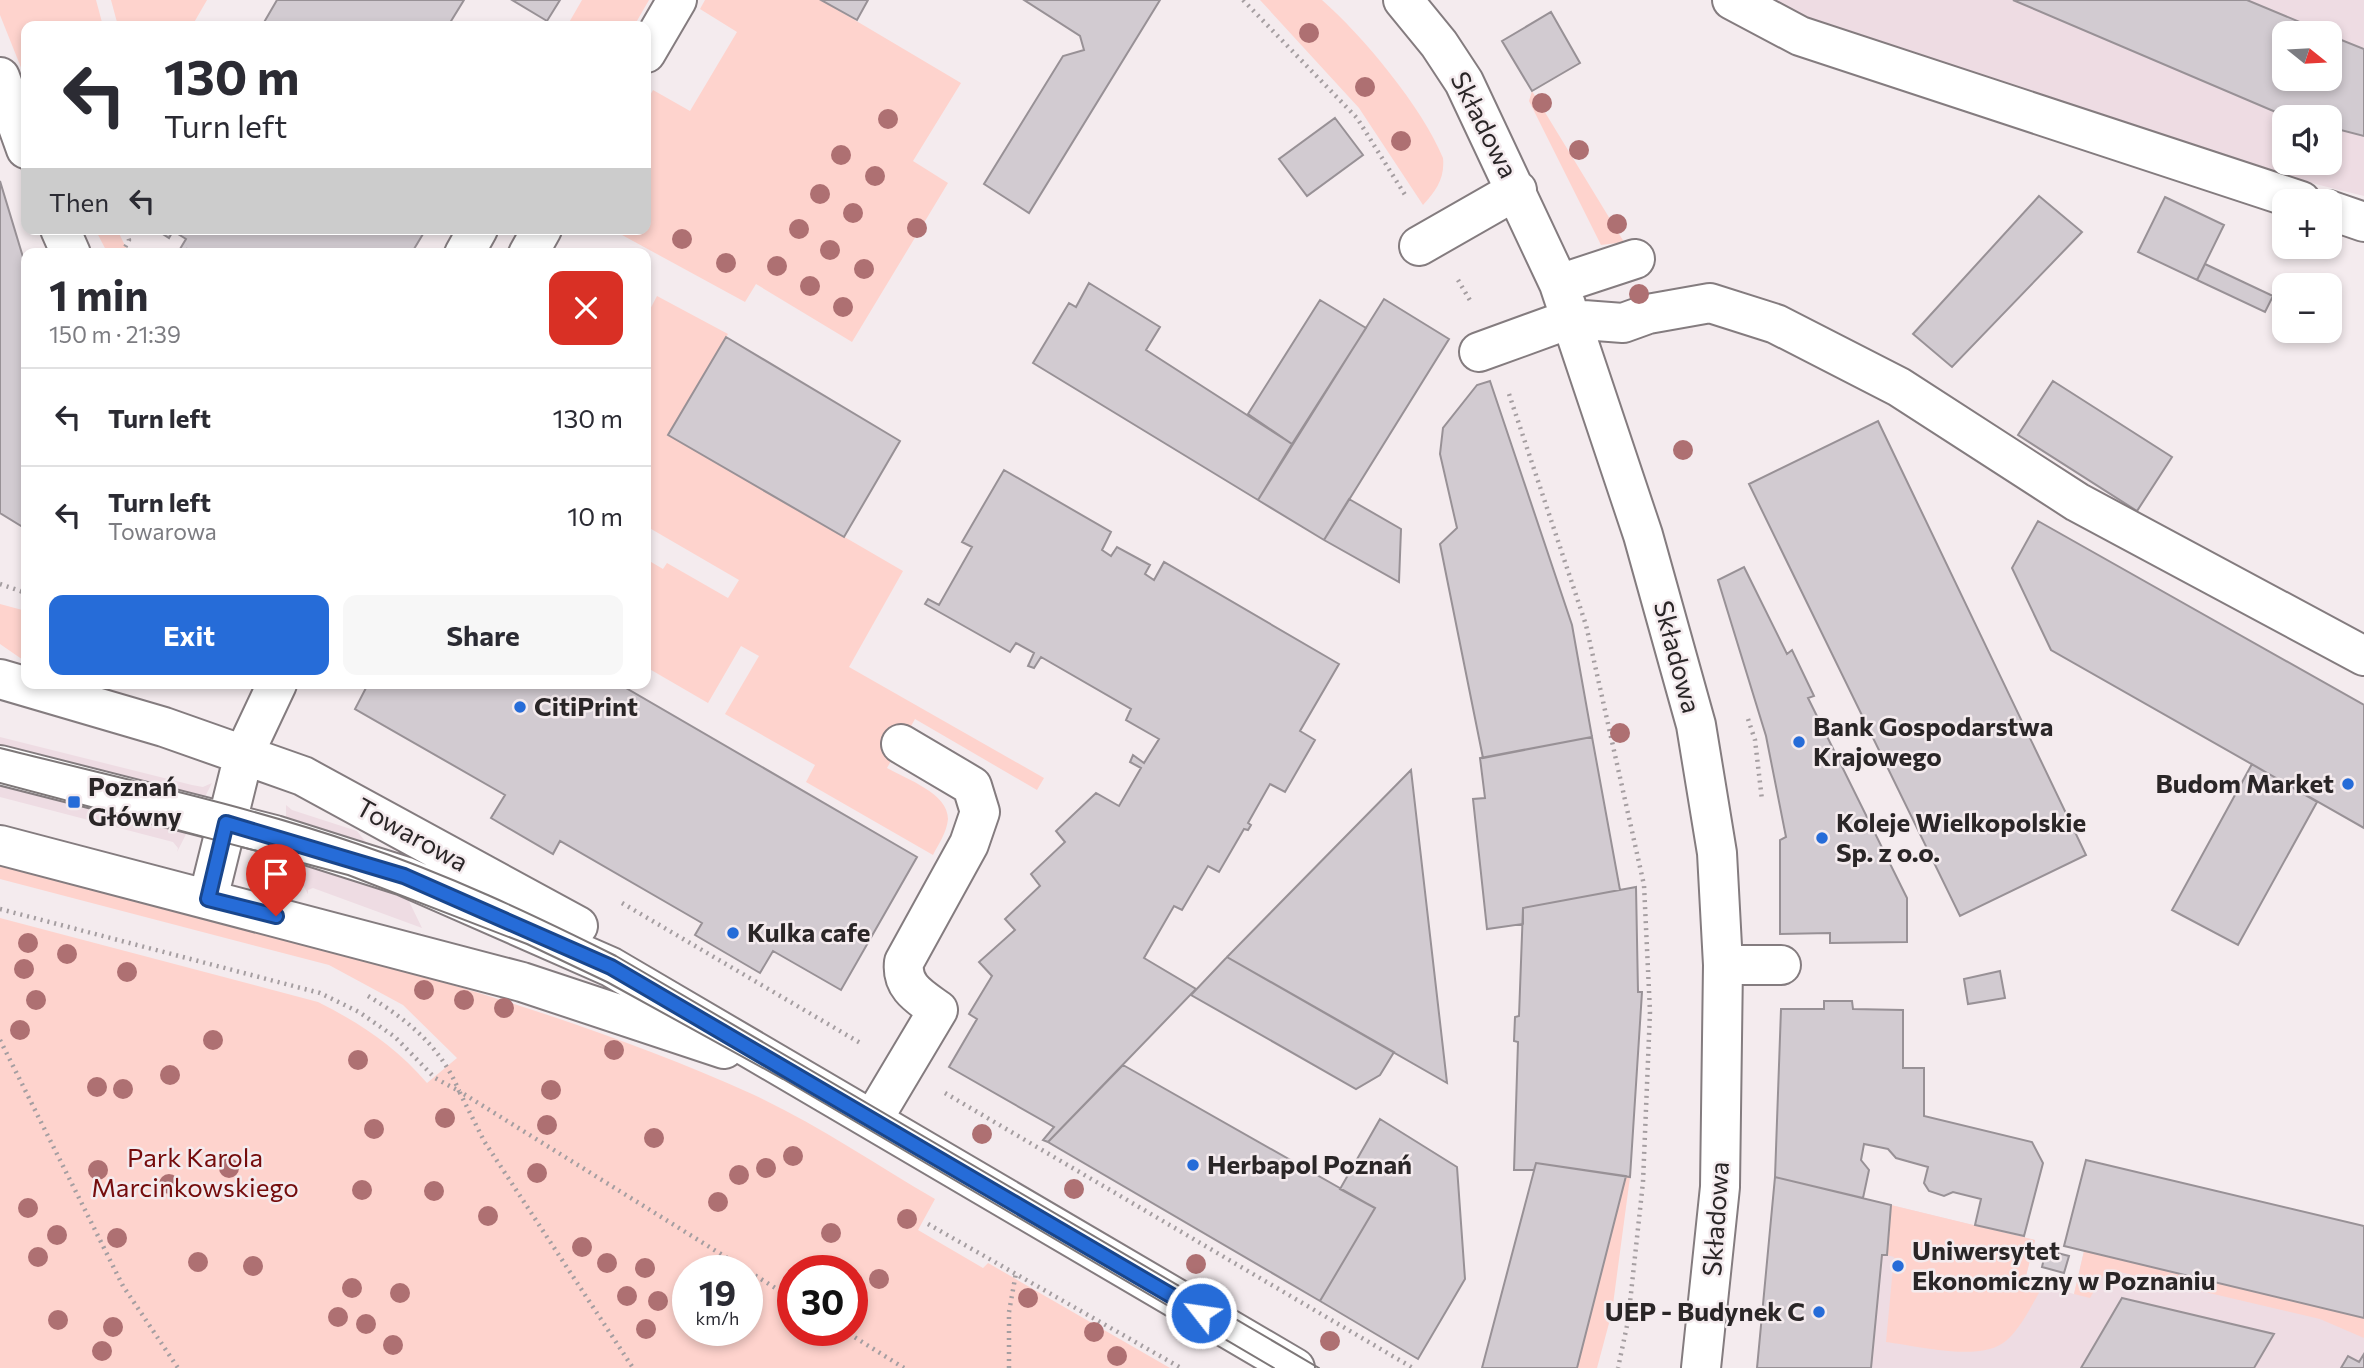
<!DOCTYPE html>
<html lang="en">
<head>
<meta charset="utf-8">
<style>
	body { margin:0; font-family:Commissioner,sans-serif; background:#f7f7f7; color:#2b2b33; height:100vh; display:flex; flex-direction:column; font-size:26px; white-space:nowrap }
	* { box-sizing:border-box; margin:0 }
	p { font-size:23px; color:#7c7c81 }
	.icon { flex:none; width:38px; height:38px; fill:none; stroke:currentColor; stroke-width:2; stroke-linecap:round; stroke-linejoin:round }
	.map { position:relative; flex:1; overflow:hidden }
	.sheet { position:absolute; left:21px; top:248px; width:630px; height:441px; display:flex; flex-direction:column; background:#fff; border-radius:14px; box-shadow:0 4px 10px #0003 }
	.sheet>* { flex:none }
	.guide { position:absolute; left:21px; top:21px; width:630px; height:214px; border-radius:14px; box-shadow:0 4px 10px #0003; background:#fff; color:#2b2b33; overflow:hidden }
	.needle { width:46px; rotate:108deg }
	.tools { position:absolute; left:2272px; top:21px; display:grid; gap:14px }
	.tools a { display:grid; place-items:center; width:70px; height:70px; border-radius:14px; background:#fff; box-shadow:0 4px 10px #0003; font-size:35px }
	.speed { position:absolute; left:672px; top:1255px; display:flex; gap:14px; font-size:35px; font-weight:700; text-align:center }
	.speed>* { display:grid; place-content:center; width:91px; height:91px; border-radius:50%; background:#fff; box-shadow:0 4px 10px #0003; line-height:1 }
	.speed small { font-size:18px; font-weight:400 }
	.speed .limit { border:10px solid #d22; background:#fff; color:#111 }
	.pin { position:absolute; display:grid; place-items:center; width:60px; height:60px; color:#fff; margin:-72px -30px; border-radius:50% 50% 50% 0; rotate:-45deg; box-shadow:0 0 7px #0007 }
	.pin .icon { rotate:45deg }
	.me { position:absolute; width:77px; margin:-38px; rotate:300deg; stroke-linejoin:round; filter:drop-shadow(0 0 5px #0008) }
	.turn { display:flex; align-items:center; gap:24px; height:147px; padding:0 28px; font-size:32px }
	.turn .icon { width:91px; height:91px; stroke-width:2.5 }
	.turn b { display:block; font-size:49px; line-height:60px }
	.then { display:flex; align-items:center; height:66px; padding:0 28px; background:#0003; gap:14px; font-size:26px }
	.round { display:grid; place-items:center; flex:none; width:74px; height:74px; border-radius:14px; background:#f7f7f7 }
	.overview { display:flex; align-items:center; justify-content:space-between; height:119px; padding:0 28px }
	h1 { font-size:42px; font-weight:700; line-height:52px }
	.action { display:flex; gap:14px; margin-top:auto; padding:14px 28px }
	.action a { flex:1; height:80px; border-radius:14px; background:#266cd8; color:#fff; font-size:28px; font-weight:700; line-height:80px; text-align:center }
	.action a+a { background:#f7f7f7; color:#2b2b33 }
	ul { padding:0; list-style:none }
	li { display:flex; align-items:center; gap:21px; height:98px; padding:0 28px; border-top:2px solid #e1e1e2 }
	li div { flex:1 }
	li b { display:block; font-size:26px }
	li em { font-style:normal }
	.map>svg:first-child { display:block }
</style>
</head>
<body>
<div class="map">
<svg width="2364" height="1368" viewBox="0 0 2364 1368">
	<rect width="100%" height="100%" fill="#f4ebee"/>
	<path fill="#eedce3" fill-rule="evenodd" d="M1755 0H2364V196L2243 166 1768 7ZM2284 33H2329V79H2284ZM2284 117H2329V163H2284Z
		M0 737 192 785 203 787 212 783 177 852 178 848 173 842 0 797Z
		M286 799V805L292 810 357 831 403 889 422 928 313 888 308 890V894L294 869 286 829Z
		M1775 1177 2035 1240 2025 1280 2074 1294 2084 1251 2364 1318V1368H1757Z"/>
	<path fill="#fed3cd" fill-rule="evenodd" d="M0 0H96L103 26H26V80L0 15Z
		M111 0H207L192 26H118Z
		M582 0H649L634 26H567Z
		M705 0H821L961 83 913 161 948 183 852 342 756 284 745 302 611 229H646V102L653 90 690 111 737 32 700 9Z
		M1260 0H1322C1363 36 1422 107 1443 158 1445 178 1436 191 1423 205L1359 108Z
		M1532 91 1624 242H1625L1601 245 1529 101Z
		M95 229H117L129 254H108Z
		M657 296 728 334 669 435 903 571 849 667 1044 778 1037 790 915 719 887 768C906 779 948 793 948 819 947 832 938 845 933 855L806 782 815 765 725 714 759 656 741 646 708 703 646 667V559L663 569 667 563 728 598 739 580 646 526V317Z
		M0 604 26 611V662L0 644Z
		M0 866C253 932 512 986 752 1094 815 1123 875 1164 935 1199L918 1230 983 1268 988 1263 1170 1368H0V918L318 1002C360 1023 396 1047 427 1083L457 1058 403 1005 329 965 0 879ZM688 1270H747V1330H688ZM793 1270H852V1330H793Z
		M1626 1176 1630 1177 1612 1312 1597 1368H1577Z
		M1891 1205 2035 1240 2025 1280 2043 1286C2032 1304 2023 1325 2007 1340 1982 1363 1918 1346 1886 1342L1894 1257 1887 1255Z
		M2084 1251 2364 1318V1338L2320 1319 2107 1269 2090 1298 2074 1294Z"/>
	<path fill="#d2cbd1" stroke="#989196" stroke-width="2" d="M277 0H464L448 26H267L263 24Z
		M512 0H560L547 21Z
		M821 0H868L857 20Z
		M1024 0H1160L1029 213 984 184 1063 56 1084 50 1080 36Z
		M2013 0H2247L2326 33H2284V79H2329V35L2364 49V136L2329 127V117H2295L2278 113Z
		M1551 12 1580 63 1532 91 1502 41Z
		M1335 118 1363 155 1307 196 1279 159Z
		M0 181 26 267V529L0 513Z
		M2039 196 2082 232 1952 367 1913 334Z
		M2165 197 2224 225 2197 280 2138 252Z
		M155 229H426L411 254H192L187 249 184 254H177L186 239 173 231 169 238Z
		M2205 264 2273 296 2265 312 2197 280Z
		M1089 283 1160 327 1146 350 1292 444 1258 500 1033 363 1069 303 1076 307Z
		M1384 299 1449 339 1324 540 1258 500Z
		M1320 300 1366 328 1292 444 1248 414Z
		M726 337 900 441 844 537 668 435Z
		M1490 381 1572 625 1592 737 1483 758 1440 544 1457 528 1440 454 1443 428 1477 385Z
		M2053 381 2172 457 2137 511 2018 435Z
		M1878 421 2086 855 1960 916 1749 484Z
		M1004 470 1111 532 1102 550 1111 556 1117 547 1150 565 1145 574 1154 580 1164 562 1339 664 1300 731 1315 740 1285 792 1270 784 1248 823 1251 825 1248 830 1244 829 1219 872 1208 866 1182 910 1174 906 1144 958 1196 989 1048 1142 1043 1140 1054 1127 949 1067 977 1019 969 1014 992 976 979 962 1015 930 1005 919 1040 886 1031 874 1065 842 1056 831 1096 793 1119 806 1141 768 1130 762 1133 755 1144 763 1159 739 1126 720 1131 709 1041 657 1034 668 1028 666 1034 653 1016 643 1010 652 925 604 928 599 939 605 972 547 962 542Z
		M1349 499 1401 529 1399 582 1324 540Z
		M2038 521 2364 705V828L2051 650 2012 568Z
		M1744 567 1787 654 1792 650 1814 696 1808 698 1907 898V942L1830 943V933L1780 934V840L1786 837 1766 736 1718 580Z
		M368 684H619L917 857 841 990 773 951 760 973 695 935 702 923 560 841 553 854 491 818 505 795 355 709Z
		M1592 737 1620 890 1523 908V924L1487 929 1473 799 1485 798 1480 758Z
		M2252 764 2317 802 2238 945 2172 910Z
		M1411 770 1447 1083 1227 957Z
		M1636 887 1638 992H1642L1630 1177 1536 1163 1534 1170H1514L1518 1042 1514 1041 1515 1017 1519 1016 1523 908Z
		M1227 957 1394 1052 1380 1075 1356 1089 1191 995Z
		M2000 971 2005 998 1968 1004 1964 979Z
		M1824 1001H1852L1853 1009 1903 1010V1068H1924V1116L2032 1142 2043 1163 2024 1236 1975 1225 1981 1199 1953 1192 1944 1196 1929 1191 1924 1183 1928 1167 1896 1158 1888 1149 1864 1144 1861 1160 1869 1170 1863 1198 1775 1177 1781 1009H1824Z
		M1123 1065 1375 1208 1320 1301 1048 1142Z
		M1380 1119 1457 1167 1465 1279 1418 1359 1320 1301 1375 1208 1340 1189Z
		M2086 1160 2364 1226V1318L2064 1246Z
		M1536 1163 1626 1176 1577 1368H1482Z
		M1775 1177 1891 1205 1887 1255H1882L1871 1368H1757Z
		M2046 1250 2069 1256 2064 1273 2042 1267Z
		M2122 1298 2274 1334 2254 1368H2081Z
		M2364 1354V1368H2341L2348 1356 2359 1362Z"/>
	<g fill="none" stroke-linecap="round" stroke-linejoin="round">
		<g stroke="#847c7f" stroke-width="42">
			<path id="minor" d="M1403 0 1439 44 1464 82 1559 284 1643 535 1696 725 1717 853 1723 965 1720 1187 1701 1368
				M1732 0 1800 36 2301 201
				M646 53 677 0
				M0 77 26 149
				M2329 210 2364 222
				M60 229 71 254
				M1419 246 1517 190
				M464 254 478 229
				M528 254 542 229
				M1559 284 1635 259
				M1479 352 1570 319 1623 323 1648 314 1710 303 1776 324 1899 387 2077 502 2364 656
				M0 679 164 727 303 776 578 926
				M0 765 275 835 404 876 611 967 1295 1368
				M0 845 522 982 724 1049
				M208 899 244 754 277 684
				M1723 965H1781
				M873 1119 938 1010C920 997 901 987 904 962L969 844 980 812 972 786 901 744"/>
		</g>
		<path stroke="#a59ea1" stroke-width="4.5" stroke-dasharray="2 5" stroke-linecap="butt" d="M1243 0 1357 118 1407 198
			M122 253 129 240 125 229
			M1458 280 1471 302
			M1509 394 1586 625 1644 885 1650 1012 1643 1182 1628 1321 1618 1368
			M0 584 26 593
			M1748 719 1755 740 1762 800
			M622 903 862 1044
			M0 909 320 993 359 1012 395 1037 435 1078 459 1091 484 1141 633 1368
			M368 996C408 1020 441 1047 459 1091L793 1299
			M0 1040 123 1286 178 1368
			M945 1093 1413 1368
			M928 1224 1181 1368
			M843 1330 904 1368
			M1009 1368V1312L1016 1273"/>
		<use href="#minor" stroke="#fff" stroke-width="38"/>
		<path stroke="#7d7778" stroke-width="2" d="M0 748C119 778 242 804 358 844 447 874 532 914 616 956L1319 1368
			M0 783 348 875 527 944 607 982 783 1079 1274 1368"/>
	</g>
	<g fill="#ae7072">
		<circle cx="1309" cy="33" r="10"/>
		<circle cx="1365" cy="87" r="10"/>
		<circle cx="1542" cy="103" r="10"/>
		<circle cx="888" cy="119" r="10"/>
		<circle cx="1401" cy="141" r="10"/>
		<circle cx="1579" cy="150" r="10"/>
		<circle cx="841" cy="155" r="10"/>
		<circle cx="875" cy="176" r="10"/>
		<circle cx="820" cy="194" r="10"/>
		<circle cx="853" cy="213" r="10"/>
		<circle cx="1617" cy="224" r="10"/>
		<circle cx="917" cy="228" r="10"/>
		<circle cx="799" cy="229" r="10"/>
		<circle cx="682" cy="239" r="10"/>
		<circle cx="830" cy="250" r="10"/>
		<circle cx="726" cy="263" r="10"/>
		<circle cx="777" cy="266" r="10"/>
		<circle cx="864" cy="269" r="10"/>
		<circle cx="810" cy="286" r="10"/>
		<circle cx="1639" cy="294" r="10"/>
		<circle cx="843" cy="307" r="10"/>
		<circle cx="1683" cy="450" r="10"/>
		<circle cx="1620" cy="733" r="10"/>
		<circle cx="28" cy="943" r="10"/>
		<circle cx="67" cy="954" r="10"/>
		<circle cx="24" cy="969" r="10"/>
		<circle cx="127" cy="972" r="10"/>
		<circle cx="424" cy="990" r="10"/>
		<circle cx="36" cy="1000" r="10"/>
		<circle cx="464" cy="1000" r="10"/>
		<circle cx="504" cy="1008" r="10"/>
		<circle cx="20" cy="1030" r="10"/>
		<circle cx="213" cy="1040" r="10"/>
		<circle cx="614" cy="1050" r="10"/>
		<circle cx="358" cy="1060" r="10"/>
		<circle cx="170" cy="1075" r="10"/>
		<circle cx="97" cy="1087" r="10"/>
		<circle cx="123" cy="1089" r="10"/>
		<circle cx="551" cy="1090" r="10"/>
		<circle cx="445" cy="1118" r="10"/>
		<circle cx="547" cy="1125" r="10"/>
		<circle cx="374" cy="1129" r="10"/>
		<circle cx="982" cy="1134" r="10"/>
		<circle cx="654" cy="1138" r="10"/>
		<circle cx="793" cy="1156" r="10"/>
		<circle cx="229" cy="1168" r="10"/>
		<circle cx="766" cy="1168" r="10"/>
		<circle cx="98" cy="1170" r="10"/>
		<circle cx="537" cy="1173" r="10"/>
		<circle cx="739" cy="1175" r="10"/>
		<circle cx="169" cy="1184" r="10"/>
		<circle cx="1074" cy="1189" r="10"/>
		<circle cx="362" cy="1190" r="10"/>
		<circle cx="434" cy="1191" r="10"/>
		<circle cx="718" cy="1202" r="10"/>
		<circle cx="28" cy="1208" r="10"/>
		<circle cx="488" cy="1216" r="10"/>
		<circle cx="907" cy="1219" r="10"/>
		<circle cx="831" cy="1233" r="10"/>
		<circle cx="57" cy="1235" r="10"/>
		<circle cx="117" cy="1238" r="10"/>
		<circle cx="582" cy="1247" r="10"/>
		<circle cx="38" cy="1257" r="10"/>
		<circle cx="198" cy="1262" r="10"/>
		<circle cx="607" cy="1263" r="10"/>
		<circle cx="1196" cy="1264" r="10"/>
		<circle cx="253" cy="1266" r="10"/>
		<circle cx="645" cy="1268" r="10"/>
		<circle cx="879" cy="1279" r="10"/>
		<circle cx="352" cy="1288" r="10"/>
		<circle cx="400" cy="1293" r="10"/>
		<circle cx="627" cy="1296" r="10"/>
		<circle cx="1028" cy="1298" r="10"/>
		<circle cx="658" cy="1301" r="10"/>
		<circle cx="338" cy="1317" r="10"/>
		<circle cx="58" cy="1320" r="10"/>
		<circle cx="366" cy="1324" r="10"/>
		<circle cx="113" cy="1327" r="10"/>
		<circle cx="646" cy="1329" r="10"/>
		<circle cx="1094" cy="1332" r="10"/>
		<circle cx="1330" cy="1341" r="10"/>
		<circle cx="393" cy="1345" r="10"/>
		<circle cx="102" cy="1351" r="10"/>
		<circle cx="1117" cy="1356" r="10"/>
	</g>
	<g fill="none" stroke-linecap="round" stroke-linejoin="round">
		<g stroke="#19468c" stroke-width="18">
			<path id="route" d="M276 916 208 899 226 823 404 876 611 967 1201 1313"/>
		</g>
		<use href="#route" stroke="#266cd8" stroke-width="12"/>
	</g>
	<g fill="#266cd8" stroke="#f4ebee" stroke-width="2.5">
		<circle cx="520" cy="707" r="7"/>
		<circle cx="1799" cy="742" r="7"/>
		<circle cx="2348" cy="784" r="7"/>
		<rect x="67" y="795" width="14" height="14" rx="3.5"/>
		<circle cx="1822" cy="838" r="7"/>
		<circle cx="733" cy="933" r="7"/>
		<circle cx="1193" cy="1165" r="7"/>
		<circle cx="1898" cy="1266" r="7"/>
		<circle cx="1819" cy="1312" r="7"/>
	</g>
	<g text-anchor="middle" stroke-width="5" stroke-linejoin="round" paint-order="stroke">
		<g font-size="26" fill="#2a2627" stroke="#f4ebee">
			<text transform="translate(1484 125) rotate(63)" y="9">Składowa</text>
			<text transform="translate(1677 657) rotate(75)" y="9">Składowa</text>
			<text transform="translate(412 835) rotate(29)" y="9">Towarowa</text>
			<text transform="translate(1716 1219) rotate(-86)" y="9">Składowa</text>
		</g>
		<g font-size="26" font-weight="bold" fill="#2a2627" stroke="#f4ebee" text-anchor="start">
			<text x="534" y="716">CitiPrint</text>
			<text x="1813" y="736">Bank Gospodarstwa<tspan x="1813" dy="30">Krajowego</tspan></text>
			<text x="2334" y="793" text-anchor="end">Budom Market</text>
			<text x="88" y="796">Poznań<tspan x="88" dy="30">Główny</tspan></text>
			<text x="1836" y="832">Koleje Wielkopolskie<tspan x="1836" dy="30">Sp. z o.o.</tspan></text>
			<text x="747" y="942">Kulka cafe</text>
			<text x="1207" y="1174">Herbapol Poznań</text>
			<text x="1912" y="1260">Uniwersytet<tspan x="1912" dy="30">Ekonomiczny w Poznaniu</tspan></text>
			<text x="1805" y="1321" text-anchor="end">UEP - Budynek C</text>
		</g>
		<g font-size="26" fill="#750c0c" stroke="#f4ebee">
			<text x="195" y="1167">Park Karola<tspan x="195" dy="30">Marcinkowskiego</tspan></text>
		</g>
	</g>
</svg>
<div class="tools">
<a><svg class="needle" viewBox="-14 -14 28 28"><path d="M0-13l5 13h-10z" fill="#e53935"/><path d="M0 13l5-13h-10z" fill="#7c7c81"/></svg></a>
<a><svg class="icon" aria-label="sound" viewBox="0 0 24 24"><path d="M4 9h4l5-4v14l-5-4H4zM17 9q2 3 0 6"/></svg></a>
<a>+</a>
<a>−</a>
</div>
<div class="speed"><div>19<small>km/h</small></div><div class="limit">30</div></div>
<div class="pin" style="left:276px;top:916px;background:#d93025"><svg class="icon" aria-label="arrive" viewBox="0 0 24 24"><path d="M6 21V4h12l-3 4 3 4H6"/></svg></div>
<svg class="me" style="left:1201px;top:1313px" viewBox="-20 -20 40 40"><circle r="17" fill="#266cd8" stroke="#fff" stroke-width="3"/><path d="M0-11L8 9 0 5-8 9z" fill="#fff"/></svg>
<div class="guide">
<div class="turn"><svg class="icon" aria-label="left" viewBox="0 0 24 24"><path d="M17 20v-9H6M10 6l-5 5 5 5"/></svg><div><b>130 m</b>Turn left</div></div>
<div class="then">Then<svg class="icon" aria-label="left" viewBox="0 0 24 24"><path d="M17 20v-9H6M10 6l-5 5 5 5"/></svg></div>
</div>
<section class="sheet">
<div class="overview"><div><h1>1 min</h1><p>150 m · 21:39</p></div><a class="round" style="background:#d93025;color:#fff"><svg class="icon" aria-label="close" viewBox="0 0 24 24"><path d="M6 6l12 12M18 6L6 18"/></svg></a></div>
<ul>
<li><svg class="icon" aria-label="left" viewBox="0 0 24 24"><path d="M17 20v-9H6M10 6l-5 5 5 5"/></svg><div><b>Turn left</b></div><em>130 m</em></li>
<li><svg class="icon" aria-label="left" viewBox="0 0 24 24"><path d="M17 20v-9H6M10 6l-5 5 5 5"/></svg><div><b>Turn left</b><p>Towarowa</p></div><em>10 m</em></li>
</ul>
<div class="action"><a>Exit</a><a>Share</a></div>
</section>
</div>
</body>
</html>
